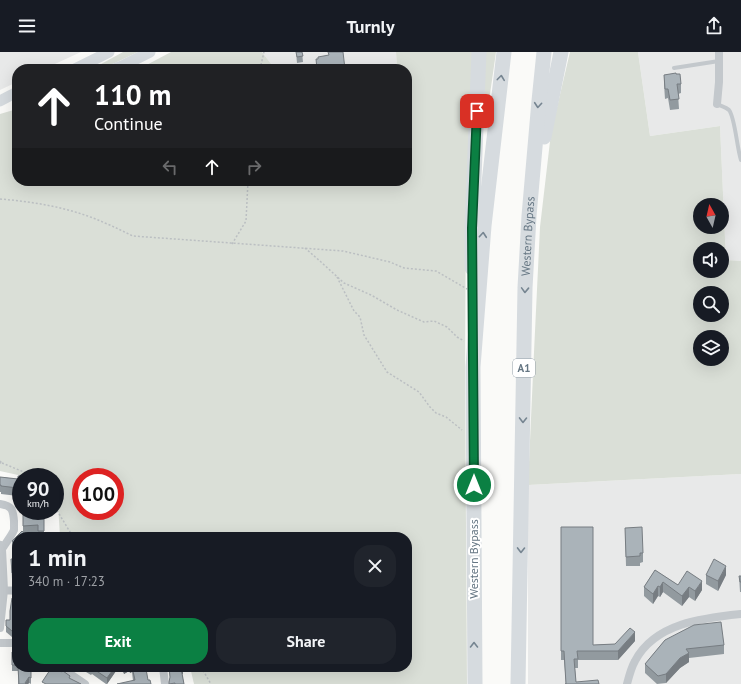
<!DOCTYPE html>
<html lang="en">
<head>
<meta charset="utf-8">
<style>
	body { margin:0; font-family:"PT Sans",sans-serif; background:#20242c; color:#f1f3f6; height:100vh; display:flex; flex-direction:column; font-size:15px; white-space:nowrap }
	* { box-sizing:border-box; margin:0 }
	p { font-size:13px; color:#9ea1a6 }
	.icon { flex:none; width:22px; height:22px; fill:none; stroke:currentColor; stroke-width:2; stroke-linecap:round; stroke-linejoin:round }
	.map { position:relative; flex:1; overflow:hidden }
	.panel { position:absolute; left:12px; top:480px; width:400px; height:140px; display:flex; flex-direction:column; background:#171b24; border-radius:16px; box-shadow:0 4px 16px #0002 }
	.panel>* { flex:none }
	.hud { position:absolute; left:12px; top:12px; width:400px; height:122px; border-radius:16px; box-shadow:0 4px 16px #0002; background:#202124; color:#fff; overflow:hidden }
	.needle { width:26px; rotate:352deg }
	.tools { position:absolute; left:693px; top:146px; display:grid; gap:8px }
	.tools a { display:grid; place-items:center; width:36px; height:36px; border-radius:50%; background:#171b24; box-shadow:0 4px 16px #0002; font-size:20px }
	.speed { position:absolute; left:12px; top:416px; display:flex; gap:8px; font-size:20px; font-weight:700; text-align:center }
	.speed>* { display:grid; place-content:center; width:52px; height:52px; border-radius:50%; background:#171b24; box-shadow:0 4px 16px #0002; line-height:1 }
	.speed small { font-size:10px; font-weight:400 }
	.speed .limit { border:6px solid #d22; background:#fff; color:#111 }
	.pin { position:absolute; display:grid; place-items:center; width:34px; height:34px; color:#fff; margin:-17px; border-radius:8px; box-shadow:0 2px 6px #0006 }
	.me { position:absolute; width:44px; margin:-22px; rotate:0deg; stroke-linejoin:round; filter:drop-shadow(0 0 3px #0008) }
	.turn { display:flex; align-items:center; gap:14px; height:84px; padding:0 16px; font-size:18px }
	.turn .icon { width:52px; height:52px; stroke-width:2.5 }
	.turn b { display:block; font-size:28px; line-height:34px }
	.lanes { display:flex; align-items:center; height:38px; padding:0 16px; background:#0003; justify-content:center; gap:20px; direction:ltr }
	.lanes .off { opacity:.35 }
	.round { display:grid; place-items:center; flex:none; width:42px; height:42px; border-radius:16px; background:#20242c }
	.overview { display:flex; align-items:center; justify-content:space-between; height:68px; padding:0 16px }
	h1 { font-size:24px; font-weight:800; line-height:30px }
	.primary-button { display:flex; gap:8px; margin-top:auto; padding:8px 16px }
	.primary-button a { flex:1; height:46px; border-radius:16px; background:#0b8043; color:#fff; font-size:16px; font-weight:800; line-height:46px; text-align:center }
	.primary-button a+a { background:#20242c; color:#f1f3f6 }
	header { display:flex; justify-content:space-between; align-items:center; height:52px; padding:0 16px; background:#171b24; font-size:18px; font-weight:800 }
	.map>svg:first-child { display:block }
</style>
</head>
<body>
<header><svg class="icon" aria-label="menu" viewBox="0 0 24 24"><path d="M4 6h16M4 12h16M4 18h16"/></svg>Turnly<svg class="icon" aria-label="share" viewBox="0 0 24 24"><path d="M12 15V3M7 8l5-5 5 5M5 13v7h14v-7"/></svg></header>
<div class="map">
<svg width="741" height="632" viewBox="0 0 741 632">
	<rect width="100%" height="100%" fill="#fafaf8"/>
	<path fill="#e8e9e9" d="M0 0H81L44 17H17V30L0 38Z
		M262 0H396L397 17H275Z
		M638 0H741V209L726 208 720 74 650 84Z
		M741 422V632H528V433Z"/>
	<path fill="#dadfd7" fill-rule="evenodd" d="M123 0H138C124 6 107 17 92 17Z
		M171 0H262L275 17H139Z
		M396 0H473L466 149 465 316 467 632H194L190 615H407V485H60L58 452 55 448V425H27L0 419V62L17 57V129H407V17H397ZM81 425H115V459H81Z
		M485 0H496L488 56 484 54V50Z
		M570 0H638L650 84 720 74 726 208 741 209V422L528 433 534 300 540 175 551 81ZM700 153H722V175H700ZM700 197H722V219H700ZM700 241H722V263H700ZM700 285H722V307H700Z"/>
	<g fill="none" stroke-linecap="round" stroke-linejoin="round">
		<path stroke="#bbbfc2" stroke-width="1.5" stroke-dasharray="2 2" stroke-linecap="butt" d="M260 17 264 0
			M0 147C36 150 72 156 105 171 115 175 124 180 133 184L343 199 390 210 404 216 436 219 467 237
			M232 192 246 169 248 129
			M305 196 321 210 344 231 371 243 397 258 424 270 434 269 447 275 457 285 464 289
			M337 225 354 259 360 265 364 283 387 320 419 340 430 355 436 361 446 365 462 378
			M0 409 2 411H0
			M2 411 36 425
			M55 455 73 485
			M201 615 211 632"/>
		<path stroke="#c3c8cc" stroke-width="4" d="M674 16 719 9
			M717 52C721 54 726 55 729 58 735 65 737 97 741 108"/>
		<path stroke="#c3c8cc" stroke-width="8" d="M717 52 719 30V0
			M0 452C12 454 13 457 14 469 14 472 14 475 14 478 12 483 5 492 2 497
			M0 493 2 497 4 538 0 576
			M4 538 17 539
			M0 591H17
			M60 615 85 632
			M163 615 165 632
			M627 632C629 624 631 616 635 609 655 571 703 566 741 562"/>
		<path stroke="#d6dbdf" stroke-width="11" d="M75 17 109 0
			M114 17 124 13 150 0
			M0 49 17 40"/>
		<g stroke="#d6dbdf" stroke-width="15">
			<path d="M544 85 561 0"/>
			<path d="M472 216V176L479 0"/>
			<path d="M475 632 473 315 484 174 504 0"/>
			<path id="s1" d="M518 632 525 236 529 164 539 49 544 0"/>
		</g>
	</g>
	<path fill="#929a9f" d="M296 0H302L303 10 297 11Z
		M676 22 681 32V41L678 42 679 57 670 58 668 46 665 47 664 32V23Z
		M0 425 18 427 21 425V452H20V447H18V444L1 442V440H0Z
		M23 459 34 465H44V485H38V481H23L17 485V499L12 495V489L23 480Z
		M561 475 593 593 615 592 635 589 618 608H578V616H575L576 630 566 632 564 608H561Z
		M625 476 643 501V510L640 511V514H626Z
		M11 507H17V528L12 527Z
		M655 518 678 533 702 538 695 549 689 545 682 554 663 540 660 545 658 544 653 552 644 544V535Z
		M741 518V540H740L739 524H741Z
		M706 523H726L718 539 706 532Z
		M17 546 16 585H12L6 580V568H10Z
		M665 588 724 593V602L689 606V610L680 616 666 631 657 632 645 621V612Z
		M17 595V615H31V632L29 631 28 632H18V619H12V600H17Z
		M77 615H117L116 617V619L107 632H106L92 622 91 623 81 617H80Z
		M121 615H139L148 628 133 629 132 620 130 621 129 619 124 622 121 617Z
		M169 615H183V622H182L184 632H169V630L170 626Z"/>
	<path fill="#777d82" d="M726 514V523L718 539V529Z
		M702 529V538L695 549V539Z
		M663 530V540L660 545V535Z
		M658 534V544L653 552V542Z
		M689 535V545L682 554V544Z
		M635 580V589L618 608V599Z
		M689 601V610L680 616 666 631V622L680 606Z
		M113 615H117L116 617V619L107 632V626Z
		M125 615H129V619L124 622V616Z
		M130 615H132V620L130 621Z
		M183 615V622H181V616Z
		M29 625V631L28 632H25Z"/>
	<path fill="#aab3b9" stroke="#777d82" d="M296 0H302L303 4 297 5Z
		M328 0H343L345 17H317L316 7H318V5L329 3Z
		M676 21V22H680L681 32H677L679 47 670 48 668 37H665L664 23Z
		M18 424 30 425H21V445H20L21 439H18V436L1 434V433H0V425L18 427Z
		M23 459H34V465H44V479H38V473L23 474Z
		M561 475H593V593L615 592 630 576 635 580 618 599H577L578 607H574L576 630 598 628 599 632H565H566L564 599H561Z
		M642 475 643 501H640V504L626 505 625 476Z
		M22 479 28 485H17V493L12 489Z
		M11 507H17V521H12Z
		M714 507 726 514 718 529 706 523Z
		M655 518 678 533 687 519 702 529 695 539 689 535 682 544 663 530 660 535 658 534 653 542 644 535Z
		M739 524H741V530H740Z
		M12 546H17V573L16 579H12L6 574V568H10V559Z
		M721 570 724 593 686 597 689 601 680 606 666 622 658 624 645 612 665 588 694 573Z
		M17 595V613H12V600H17Z
		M18 615H31V626L29 625 25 631 26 632H19Z
		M52 615H55L62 620 63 619 70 624 69 626 81 632H46L42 630Z
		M88 615H115L107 626 92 616 91 617Z
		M132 615H139L141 618 146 617 148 628H150L151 632H117L135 628Z
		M169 615H183L181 616 184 632H175V631L169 632V630L170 625Z"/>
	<defs><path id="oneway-chevron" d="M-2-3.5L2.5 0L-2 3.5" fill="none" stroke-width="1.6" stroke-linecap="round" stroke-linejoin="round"/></defs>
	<g stroke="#768591">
		<use href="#oneway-chevron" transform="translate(501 26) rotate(-83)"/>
		<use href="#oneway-chevron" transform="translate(538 53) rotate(95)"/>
		<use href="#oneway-chevron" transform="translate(483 183) rotate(-85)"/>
		<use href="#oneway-chevron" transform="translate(525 238) rotate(92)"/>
		<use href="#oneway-chevron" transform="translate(523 368) rotate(91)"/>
		<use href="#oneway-chevron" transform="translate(521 498) rotate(91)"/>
		<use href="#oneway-chevron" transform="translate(474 593) rotate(-90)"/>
	</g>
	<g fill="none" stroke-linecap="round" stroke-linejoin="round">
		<g stroke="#07532c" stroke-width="10">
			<path id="route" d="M474 433 472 176 477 59"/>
		</g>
		<use href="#route" stroke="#0b8043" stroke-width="7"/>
	</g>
	<g text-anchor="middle" stroke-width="4" stroke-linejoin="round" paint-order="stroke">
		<rect fill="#fff" stroke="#939fa8" stroke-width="1" x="513" y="307" width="22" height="18" rx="3"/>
		<g font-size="11" font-weight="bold" fill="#657683">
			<text x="524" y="320">A1</text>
		</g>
		<g font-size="12" fill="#657683" stroke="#fff">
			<text dy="4" stroke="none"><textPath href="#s1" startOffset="448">Western Bypass</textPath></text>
			<text transform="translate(474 507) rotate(-90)" y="4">Western Bypass</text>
		</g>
	</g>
</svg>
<div class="tools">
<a><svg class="needle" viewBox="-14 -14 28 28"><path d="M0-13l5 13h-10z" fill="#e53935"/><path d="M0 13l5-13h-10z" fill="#9ea1a6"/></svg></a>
<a><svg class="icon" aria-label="sound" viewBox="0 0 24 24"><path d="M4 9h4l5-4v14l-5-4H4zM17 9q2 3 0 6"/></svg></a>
<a><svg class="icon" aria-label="search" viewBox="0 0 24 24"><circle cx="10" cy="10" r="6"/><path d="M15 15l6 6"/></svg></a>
<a><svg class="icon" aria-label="layers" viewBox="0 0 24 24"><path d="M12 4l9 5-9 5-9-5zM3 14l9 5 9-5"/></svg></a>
</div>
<div class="speed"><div>90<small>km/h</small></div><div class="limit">100</div></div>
<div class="pin" style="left:477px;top:59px;background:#d93025"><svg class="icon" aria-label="arrive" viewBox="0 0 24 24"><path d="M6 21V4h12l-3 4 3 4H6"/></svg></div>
<svg class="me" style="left:474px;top:433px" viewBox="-20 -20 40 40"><circle r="17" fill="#0b8043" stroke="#fff" stroke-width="3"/><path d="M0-11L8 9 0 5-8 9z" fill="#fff"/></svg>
<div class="hud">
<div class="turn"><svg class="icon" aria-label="ahead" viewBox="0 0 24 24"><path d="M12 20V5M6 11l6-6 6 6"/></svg><div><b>110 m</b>Continue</div></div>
<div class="lanes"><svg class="icon off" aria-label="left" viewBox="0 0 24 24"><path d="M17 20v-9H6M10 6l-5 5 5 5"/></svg><svg class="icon" aria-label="ahead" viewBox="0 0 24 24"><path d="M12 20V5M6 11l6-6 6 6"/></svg><svg class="icon off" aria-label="right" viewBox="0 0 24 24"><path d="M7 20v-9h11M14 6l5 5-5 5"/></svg></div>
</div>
<section class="panel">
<div class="overview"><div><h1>1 min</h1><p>340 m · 17:23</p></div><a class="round"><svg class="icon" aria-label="close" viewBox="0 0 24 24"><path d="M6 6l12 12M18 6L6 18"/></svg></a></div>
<div class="primary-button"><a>Exit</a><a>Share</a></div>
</section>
</div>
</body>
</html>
